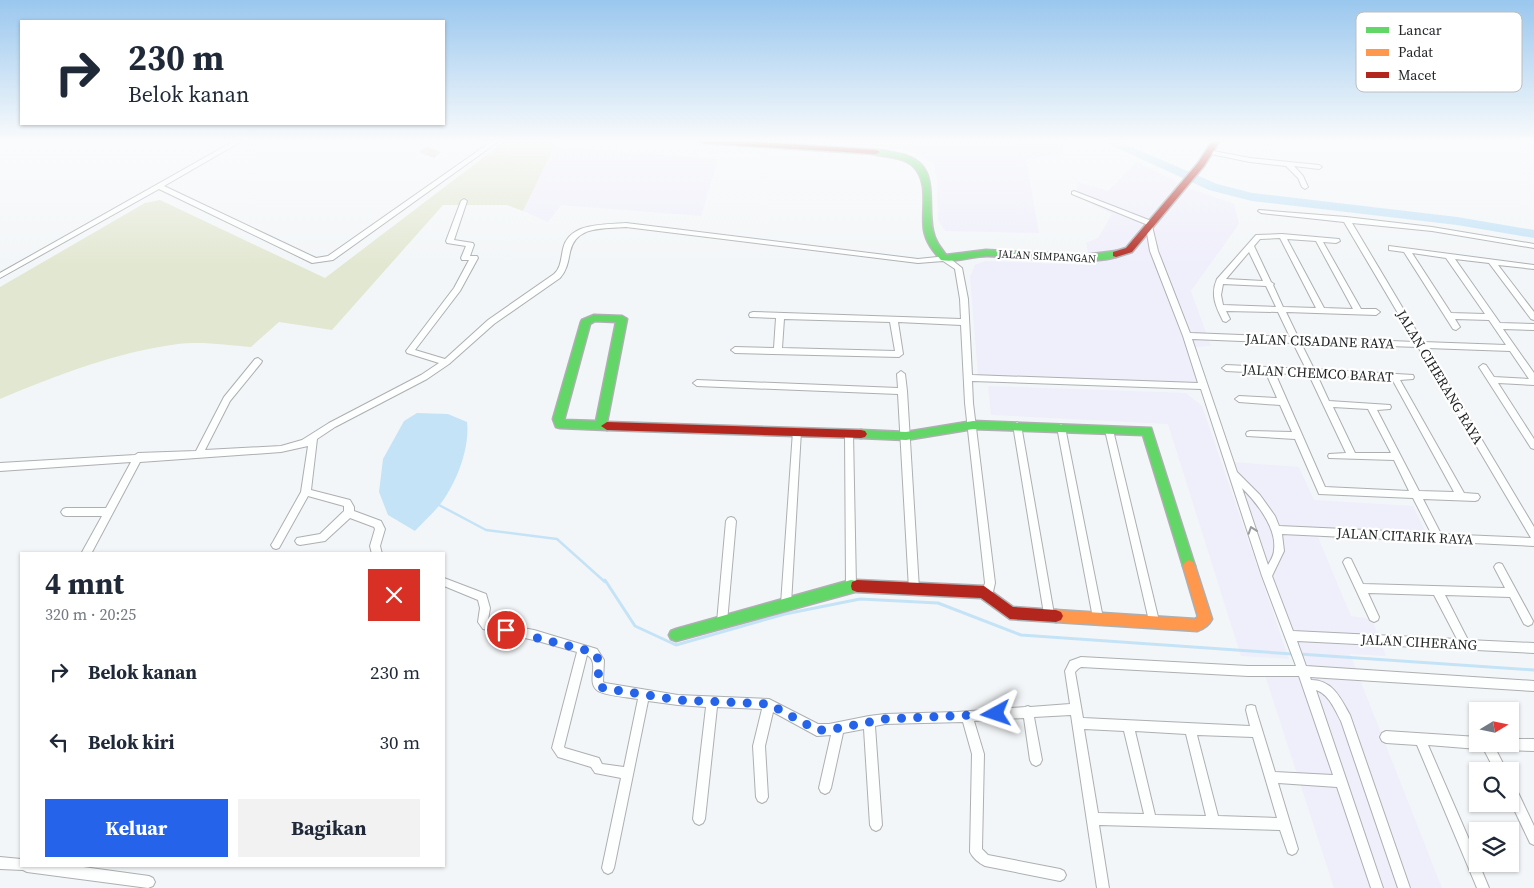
<!DOCTYPE html>
<html lang="id">
<head>
<meta charset="utf-8">
<style>
	body { margin:0; font-family:"Source Serif 4",serif; background:#f2f2f3; color:#1f2937; height:100vh; display:flex; flex-direction:column; font-size:19px; white-space:nowrap }
	* { box-sizing:border-box; margin:0 }
	p { font-size:16px; color:#747a83 }
	.icon { flex:none; width:28px; height:28px; fill:none; stroke:currentColor; stroke-width:2; stroke-linecap:round; stroke-linejoin:round }
	.map { position:relative; flex:1; overflow:hidden }
	.details { position:absolute; left:20px; top:552px; width:425px; height:315px; display:flex; flex-direction:column; background:#fff; border-radius:0px; box-shadow:0 1px 4px #0004 }
	.details>* { flex:none }
	.banner { position:absolute; left:20px; top:20px; width:425px; height:105px; border-radius:0px; box-shadow:0 1px 4px #0004; background:#fff; color:#1f2937; overflow:hidden }
	.needle { width:32px; rotate:80deg }
	.buttons { position:absolute; left:1469px; top:702px; display:grid; gap:10px }
	.buttons a { display:grid; place-items:center; width:50px; height:50px; border-radius:0px; background:#fff; box-shadow:0 1px 4px #0004; font-size:25px }
	.pin { position:absolute; display:grid; place-items:center; width:42px; height:42px; color:#fff; margin:-21px; border:2px solid #fff; border-radius:50%; box-shadow:0 1px 5px #0007 }
	.me { position:absolute; width:55px; margin:-28px; rotate:265deg; stroke-linejoin:round; filter:drop-shadow(0 0 4px #0008) }
	.turn { display:flex; align-items:center; gap:18px; height:105px; padding:0 25px; font-size:22px }
	.turn .icon { width:65px; height:65px; stroke-width:2.5 }
	.turn b { display:block; font-size:35px; line-height:42px }
	.round { display:grid; place-items:center; flex:none; width:52px; height:52px; border-radius:0px; background:#f2f2f3 }
	.summary { display:flex; align-items:center; justify-content:space-between; height:85px; padding:0 25px }
	h1 { font-size:30px; font-weight:700; line-height:38px }
	.action { display:flex; gap:10px; margin-top:auto; padding:10px 25px }
	.action a { flex:1; height:58px; border-radius:0px; background:#2563eb; color:#fff; font-size:20px; font-weight:700; line-height:58px; text-align:center }
	.action a+a { background:#f2f2f3; color:#1f2937 }
	ul { padding:0; list-style:none }
	li { display:flex; align-items:center; gap:15px; height:70px; padding:0 25px }
	li div { flex:1 }
	li b { display:block; font-size:19px }
	li em { font-style:normal }
	.map>svg:first-child { display:block }
</style>
</head>
<body>
<div class="map">
<svg width="1534" height="888" viewBox="0 0 1534 888">
	<rect width="100%" height="100%" fill="#f3f6f8"/>
	<path fill="#efeefb" d="M910 141H1068L1062 154 1026 160 1039 233 945 231 938 220 937 178 933 163 915 153 896 148Z
		M554 147 718 159 701 216 561 205 548 222 523 211Z
		M1137 162 1191 189 1234 204 1239 224 1191 291 1211 346 1194 347 1205 384 978 375 970 277 975 265 985 261 1091 265 1086 243 1098 238 1112 214 1076 196 1078 182 1108 191Z
		M988 386 1186 393 1202 406 1289 659 1241 656 1168 424 991 415Z
		M1232 462 1299 467 1314 500 1413 506 1431 543 1318 537 1351 616 1372 619 1386 656 1350 654 1442 888H1334L1264 672H1307Z"/>
	<path fill="#f6ecf5" d="M805 141H910L896 148Z"/>
	<path fill="#e2e7d1" d="M505 141H557L523 211 507 205H443L332 330 279 322 251 347C228 345 201 341 178 344 117 352 57 375 0 399V287L145 203 160 200 325 278Z"/>
	<path fill="#c5e3f6" d="M417 413 448 414 467 422C470 446 458 479 444 499 436 511 424 521 415 531L388 515 379 492 383 459 404 421Z"/>
	<g fill="none" stroke-linecap="round" stroke-linejoin="round">
		<path stroke="#c5e3f6" stroke-width="2.5" d="M439 505 486 530 557 539 605 582"/>
		<path stroke="#c5e3f6" stroke-width="3" d="M605 580 635 626 676 645 785 614 860 599 938 603 1021 635 1293 654
			M1299 654 1534 670"/>
		<path fill="#c5e3f6" fill-rule="evenodd" d="M1102 141H1118L1217 184 1252 193 1457 217 1534 230V238L1457 225 1252 201 1209 190Z"/>
	</g>
	<path fill="#d8d1cf" d="M427 147 441 152 434 158 419 152Z"/>
	<g fill="none" stroke-linecap="round" stroke-linejoin="round">
		<g stroke="#adafb1" stroke-width="2">
			<path id="street" d="M234 141H242L164 186 316 258 328 256 492 141H499L333 260 312 263 159 189 0 278V273Z
				M1208 150 1250 158 1319 165 1322 167 1319 169 1294 166 1303 176 1308 187 1305 189 1302 187 1298 178 1286 166 1250 162 1206 153V151Z
				M1074 191 1154 222V226H1152L1158 251 1190 333 1290 337 1278 312 1226 311 1230 319 1226 322 1223 321C1216 307 1210 295 1217 279L1256 235 1282 234 1339 239 1340 241 1336 243 1323 242 1361 309H1376L1380 312 1376 315 1286 312 1298 337 1415 342 1344 222 1261 213 1258 211 1259 210 1346 217 1432 227 1534 244V248L1432 231 1352 223 1423 342 1506 345 1489 320 1455 319 1460 327 1456 330 1453 329 1404 252 1389 250V246L1534 265V269L1498 265 1534 312V320L1531 319 1489 263 1455 259 1500 323 1534 324V330L1503 329 1534 373V385L1498 383 1534 439V449L1531 448 1479 367 1483 364 1486 365 1494 377 1529 379 1510 351 1427 348 1534 527V546L1282 534 1284 551 1272 576 1293 631 1457 639 1434 595 1368 593 1379 617 1378 620 1374 622 1370 620 1343 562 1345 559 1348 558 1351 559 1363 584 1505 588 1494 567 1496 564 1499 563 1502 564 1533 621 1532 624 1528 626 1524 624 1510 597 1445 595 1468 640 1534 643V653L1297 641 1306 666 1534 681V691L1310 677 1311 680C1333 680 1341 699 1350 715L1410 888H1398L1341 721C1335 710 1329 694 1316 690L1383 888H1371L1337 787 1278 783 1298 849 1296 853 1292 855 1288 853 1280 830 1099 825 1109 888H1097L1071 715 1034 717 1042 760 1040 764 1036 766 1032 764 1030 760 1024 718 974 721 984 754 982 849 988 855 1060 869 1064 871 1066 875 1064 879 1060 881 985 866C979 863 973 858 970 852L972 754 963 722 885 724 875 726 882 825 880 829 876 831 872 829 870 825 864 729 843 733 831 788 829 792 825 794 821 792 819 788 831 735 817 736 773 712 765 746 768 797 766 801 762 803 758 801 756 797 753 746 762 709 717 707 705 819 703 823 699 825 695 823 693 819 706 707 678 705 648 701 614 868 612 872 608 874 604 872 602 868 621 778 595 773 591 767 558 757 552 748 577 652 534 640 483 629 478 622 480 608 478 600 444 586V578L486 594 490 608 488 620 490 622 534 630 597 649 604 660 603 682 605 683 678 695 769 699 818 724H829L869 716 885 714 957 712 1025 707 1028 706 1030 707 1070 704 1065 671 1070 661 1081 657 1248 666H1296L1262 576 1201 389 972 381 973 403 995 583 993 592 984 596 980 595 979 592 980 589 984 586 985 583 965 403 961 325 898 322 903 354 899 357 735 353 731 350 735 347 774 348 776 318 750 317 749 315 750 313 753 312 961 319 960 299 955 269 943 261 918 263 626 227C604 229 576 225 570 252 568 262 567 270 560 278L494 324 449 364 427 379 335 427 317 439 311 490 350 500 354 507V511L381 521 385 529 380 546 382 554H372L370 546 375 529 374 527 350 518 325 541 300 545 297 544 295 541 297 538 320 534 344 511V506L308 496 279 548 276 549 273 548 271 545 273 542 301 492 308 446 281 452 140 462 91 554H81L102 516H66L63 515 61 512 63 509 66 508H106L131 462 0 471V463L135 455 138 453 196 451 224 397 255 359 258 358 262 361 261 363 230 401 205 450 281 446 302 440 329 423 421 375 439 363 407 353 406 351 454 288 469 260H462L461 258 466 246 447 243 446 241 461 201 464 199 467 201 454 240 473 243 474 245 470 256H477L478 258 460 291 415 350 445 359 488 320 554 274C561 268 561 258 563 249 569 222 604 225 626 223L918 259 947 256 962 268 968 299 972 375 1198 383 1183 336 1150 251 1146 227 1148 225 1072 194V192ZM1280 238 1316 308 1283 307 1273 285 1274 284 1271 282 1254 246 1260 239ZM1287 239 1316 241 1353 309 1324 308ZM1249 252 1263 281 1226 279ZM1412 253 1446 258 1485 314 1451 313ZM1223 284 1266 286 1276 307 1223 305 1221 295ZM784 319 890 322 895 351 782 348ZM1192 339 1293 343 1306 369 1226 365 1222 368 1226 371 1266 373 1277 398 1239 396 1235 399 1239 402 1280 405 1292 432 1250 431 1247 432 1246 434 1247 436 1295 439 1319 494 1413 498 1431 533 1279 526 1275 516 1260 495 1237 472ZM1301 343 1418 347 1531 538 1439 534 1440 532 1423 499 1475 501 1478 500 1480 497 1478 494 1464 493 1400 380 1413 379 1414 377 1413 375 1314 369ZM1275 373 1309 375 1346 453 1329 454 1328 456 1329 458 1394 460 1409 491 1325 487ZM1317 375 1392 379 1454 492 1419 491 1377 410 1390 409 1391 407 1390 405 1329 401ZM1333 407 1368 409 1391 453H1355ZM1242 488C1257 503 1277 528 1274 550 1274 555 1271 560 1268 565ZM587 655C601 663 585 682 598 691 607 696 627 697 638 699L624 767 602 764 599 758 565 748 564 747ZM1081 667 1248 676H1299L1333 775 1275 772 1256 710 1255 706 1251 705 1247 706 1246 710 1250 726 1083 718 1075 672 1078 669ZM1084 729 1124 731 1144 814 1098 813ZM1135 731 1186 734 1206 816 1155 815ZM1197 735 1253 737 1277 818 1218 816Z
				M901 371 905 374 907 391 919 589 918 592 914 593 910 592 909 589 898 394 697 386 693 383 697 380 898 388 897 374Z
				M1017 422 1021 425 1054 614 1053 617 1049 619 1045 617 1044 614 1013 425Z
				M1061 424 1065 427 1103 618 1102 621 1098 623 1094 621 1093 618 1057 427Z
				M1109 427 1112 428 1113 430 1159 621 1158 624 1154 626 1150 624 1149 621 1105 430 1106 428Z
				M797 428 800 429 801 431 791 604 790 607 786 609 782 607 781 604 793 431 794 429Z
				M849 430 852 431 853 433 856 586 855 589 851 590 847 589 846 586 845 433 846 431Z
				M731 517 734 518 736 521 727 622 726 625 722 627 718 625 717 622 726 521 728 518Z
				M1386 731 1478 737V744H1493L1507 771H1495L1482 746 1478 749 1428 745 1478 860V864H1479L1489 888H1477L1417 745 1386 743 1382 741 1380 737 1382 733Z
				M1510 739H1534V751L1500 750 1496 748 1494 744H1510Z
				M1510 782 1514 784 1534 826V845L1530 843 1510 801Z
				M0 857 21 859V866H76L149 876 153 878 155 882 153 886 148 888 27 872 23 870 0 869Z"/>
		</g>
		<g stroke="#adafb1" stroke-width="3">
			<path id="fast" d="M873 150C880 149 889 152 896 153 943 161 926 199 933 231 935 241 940 247 946 255L986 250 1084 255 1116 251 1121 254C1106 268 1011 256 987 256 972 256 955 263 941 260 933 251 926 242 924 230 921 210 930 182 913 166 903 157 886 157 873 154Z
				M594 315 622 316 627 319 607 422 613 426 607 430 560 428 556 427 553 419 581 322 582 320ZM595 321 616 322 596 421 564 420 590 324Z
				M973 421 1151 428 1195 566 1193 570 1189 572 1185 570 1183 566 1143 435 973 429 906 440 861 438 857 437 855 434 857 431 861 430 906 432Z
				M851 580 862 582 863 586 862 590 676 641 671 639 669 635 671 631 676 629Z"/>
		</g>
		<g stroke="#adafb1" stroke-width="3">
			<path id="slow" d="M1189 560 1193 562 1195 566 1212 619C1209 625 1203 629 1197 631L1056 622 1051 620 1049 616 1051 612 1056 610 1195 619 1198 617 1183 566 1185 562Z"/>
		</g>
		<g stroke="#adafb1" stroke-width="3">
			<path id="jam" d="M699 141H744L876 150 880 152 876 154 703 143Z
				M1212 141H1220L1204 166 1132 252 1116 257 1113 256V252L1126 248 1198 163Z
				M607 422 861 430 865 431 867 434 865 437 861 438 607 430 601 426Z
				M857 580 984 586 1013 607 1056 610 1061 612 1063 616 1061 620 1056 622 1010 619 981 598 857 592 852 590 851 586 852 582Z"/>
		</g>
		<use href="#street" fill="#fdfefe" fill-rule="evenodd"/>
		<use href="#fast" fill="#63d668" fill-rule="evenodd"/>
		<use href="#slow" fill="#ff974d" fill-rule="evenodd"/>
		<use href="#jam" fill="#b3261e" fill-rule="evenodd"/>
	</g>
	<defs><path id="oneway-chevron" d="M-2-3.5L2.5 0L-2 3.5" fill="none" stroke-width="1.6" stroke-linecap="round" stroke-linejoin="round" transform="scale(1.25)"/></defs>
	<use stroke="#9b9c9d" href="#oneway-chevron" transform="translate(1252 530) rotate(-109)"/>
	<linearGradient id="sky" x2="0" y2="1"><stop stop-color="#9ac7ee"/><stop offset="0.53" stop-color="#fafbfc"/><stop offset="1" stop-color="#fafbfc" stop-opacity="0"/></linearGradient>
	<rect width="1534" height="266" fill="url(#sky)"/>
	<g fill="none" stroke-linecap="round" stroke-linejoin="round">
		<path stroke="#2563eb" stroke-width="9" stroke-dasharray="0 16.2" d="M506 630 593 652 599 660 598 684 603 688 678 700 769 704 817 730H829L885 719 996 714"/>
	</g>
	<g text-anchor="middle" stroke-width="4.5" stroke-linejoin="round" paint-order="stroke">
		<g font-size="11" fill="#232527" stroke="#fff">
			<text transform="translate(1047 256) rotate(3)" y="4">JALAN SIMPANGAN</text>
		</g>
		<g font-size="14" fill="#232527" stroke="#fff">
			<text transform="translate(1320 341) rotate(2)" y="5">JALAN CISADANE RAYA</text>
			<text transform="translate(1318 373) rotate(3)" y="5">JALAN CHEMCO BARAT</text>
			<text transform="translate(1440 377) rotate(59)" y="5">JALAN CIHERANG RAYA</text>
			<text transform="translate(1405 536) rotate(3)" y="5">JALAN CITARIK RAYA</text>
			<text transform="translate(1419 642) rotate(3)" y="5">JALAN CIHERANG</text>
		</g>
	</g>
	<rect x="1356" y="12" width="166" height="80" rx="8" fill="#fff" stroke="#bdbebe" stroke-width="1"/>
	<rect x="1366" y="27" width="23" height="6" fill="#63d668"/>
	<rect x="1366" y="49" width="23" height="7" fill="#ff974d"/>
	<rect x="1366" y="72" width="23" height="6" fill="#b3261e"/>
	<g font-size="14" fill="#232527">
		<text x="1398" y="35">Lancar</text>
		<text x="1398" y="57">Padat</text>
		<text x="1398" y="80">Macet</text>
	</g>
</svg>
<div class="buttons">
<a><svg class="needle" viewBox="-14 -14 28 28"><path d="M0-13l5 13h-10z" fill="#e53935"/><path d="M0 13l5-13h-10z" fill="#747a83"/></svg></a>
<a><svg class="icon" aria-label="search" viewBox="0 0 24 24"><circle cx="10" cy="10" r="6"/><path d="M15 15l6 6"/></svg></a>
<a><svg class="icon" aria-label="layers" viewBox="0 0 24 24"><path d="M12 4l9 5-9 5-9-5zM3 14l9 5 9-5"/></svg></a>
</div>
<div class="pin" style="left:506px;top:630px;background:#d93025"><svg class="icon" aria-label="arrive" viewBox="0 0 24 24"><path d="M6 21V4h12l-3 4 3 4H6"/></svg></div>
<svg class="me" style="left:996px;top:714px" viewBox="-20 -20 40 40"><path d="M0-17L14 15 0 8-14 15z" fill="#2563eb" stroke="#fff" stroke-width="4"/></svg>
<div class="banner">
<div class="turn"><svg class="icon" aria-label="right" viewBox="0 0 24 24"><path d="M7 20v-9h11M14 6l5 5-5 5"/></svg><div><b>230 m</b>Belok kanan</div></div>
</div>
<section class="details">
<div class="summary"><div><h1>4 mnt</h1><p>320 m · 20:25</p></div><a class="round" style="background:#d93025;color:#fff"><svg class="icon" aria-label="close" viewBox="0 0 24 24"><path d="M6 6l12 12M18 6L6 18"/></svg></a></div>
<ul>
<li><svg class="icon" aria-label="right" viewBox="0 0 24 24"><path d="M7 20v-9h11M14 6l5 5-5 5"/></svg><div><b>Belok kanan</b></div><em>230 m</em></li>
<li><svg class="icon" aria-label="left" viewBox="0 0 24 24"><path d="M17 20v-9H6M10 6l-5 5 5 5"/></svg><div><b>Belok kiri</b></div><em>30 m</em></li>
</ul>
<div class="action"><a>Keluar</a><a>Bagikan</a></div>
</section>
</div>
</body>
</html>
